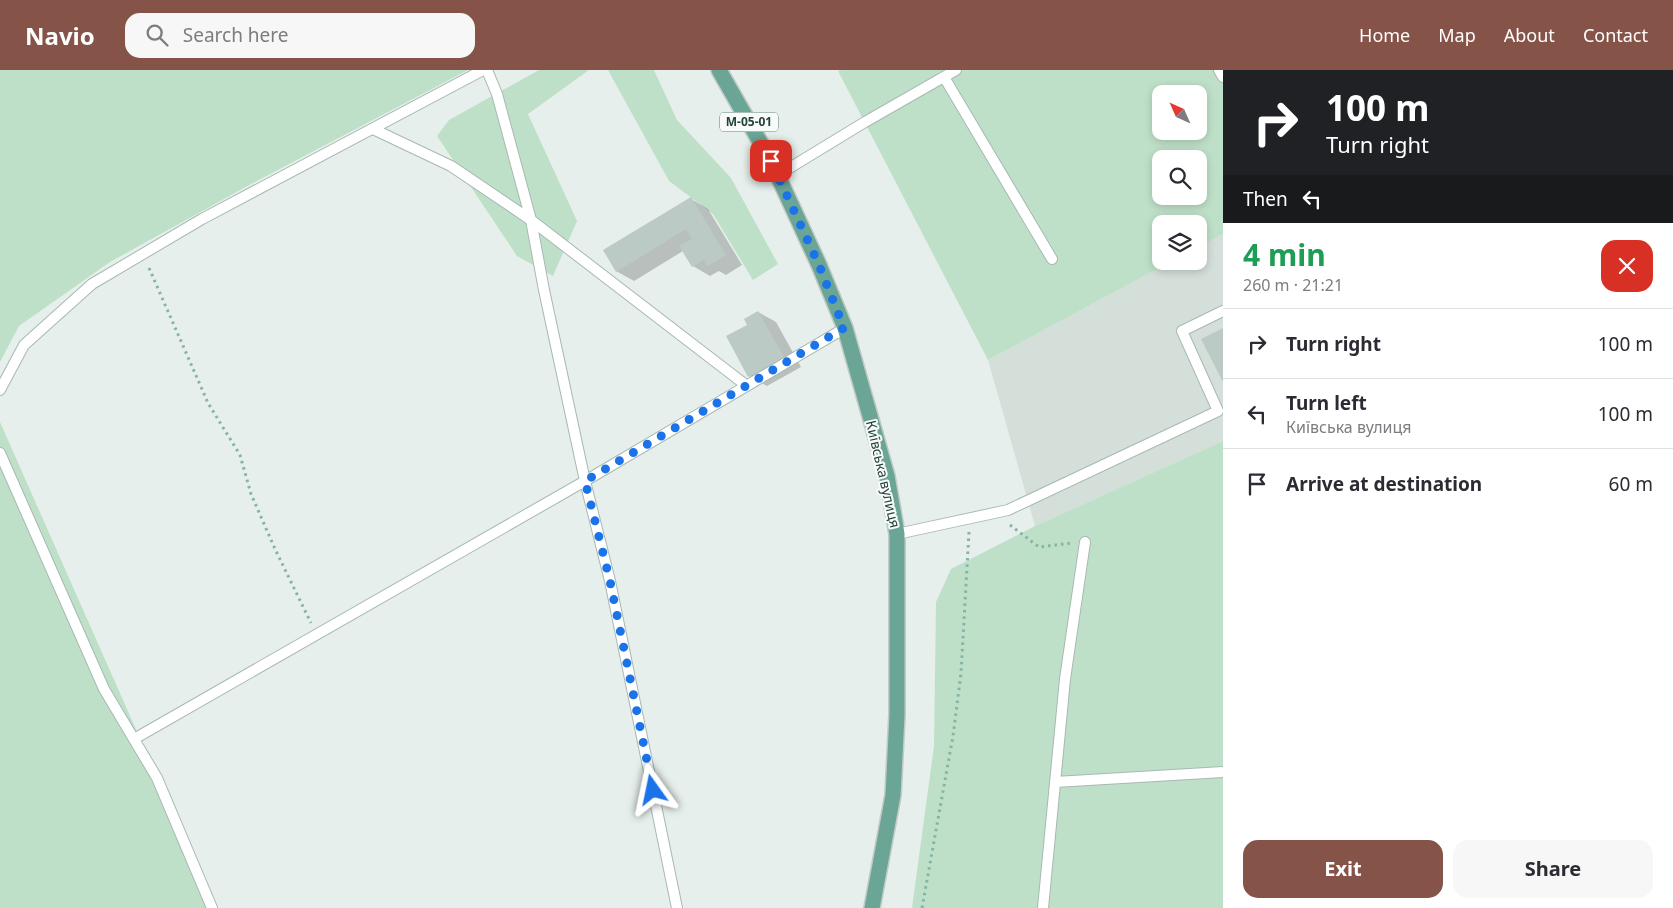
<!DOCTYPE html>
<html lang="en">
<head>
<meta charset="utf-8">
<style>
	body { margin:0; font-family:"Noto Sans",sans-serif; background:#f7f7f7; color:#2b2b33; height:100vh; display:flex; flex-direction:column; font-size:19px; white-space:nowrap }
	* { box-sizing:border-box; margin:0 }
	p { font-size:16px; color:#7c7c81 }
	.icon { flex:none; width:28px; height:28px; fill:none; stroke:currentColor; stroke-width:2; stroke-linecap:round; stroke-linejoin:round }
	.map { position:relative; flex:1; overflow:hidden }
	.side { display:flex; flex-direction:column; background:#fff; width:450px }
	.side>* { flex:none }
	.top-card { background:#202124; color:#fff; overflow:hidden }
	.needle { width:32px; rotate:315deg }
	.fabs { position:absolute; left:1152px; top:15px; display:grid; gap:10px }
	.fabs a { display:grid; place-items:center; width:55px; height:55px; border-radius:10px; background:#fff; box-shadow:0 2px 8px #0003; font-size:25px }
	.pin { position:absolute; display:grid; place-items:center; width:42px; height:42px; color:#fff; margin:-21px; border-radius:10px; box-shadow:0 2px 8px #0006 }
	.me { position:absolute; width:55px; margin:-28px; rotate:348deg; stroke-linejoin:round; filter:drop-shadow(0 0 4px #0008) }
	.turn { display:flex; align-items:center; gap:18px; height:105px; padding:0 20px; font-size:22px }
	.turn .icon { width:65px; height:65px; stroke-width:2.5 }
	.turn b { display:block; font-size:35px; line-height:42px }
	.then { display:flex; align-items:center; height:48px; padding:0 20px; background:#0003; gap:10px; font-size:19px }
	.round { display:grid; place-items:center; flex:none; width:52px; height:52px; border-radius:15px; background:#f7f7f7 }
	.overview { display:flex; align-items:center; justify-content:space-between; height:85px; padding:0 20px }
	h1 { font-size:30px; font-weight:700; line-height:38px; color:#1e9e55 }
	.cta { display:flex; gap:10px; margin-top:auto; padding:10px 20px }
	.cta a { flex:1; height:58px; border-radius:15px; background:#855347; color:#fff; font-size:20px; font-weight:700; line-height:58px; text-align:center }
	.cta a+a { background:#f7f7f7; color:#2b2b33 }
	ul { padding:0; list-style:none }
	li { display:flex; align-items:center; gap:15px; height:70px; padding:0 20px; border-top:1px solid #e1e1e2 }
	li div { flex:1 }
	li b { display:block; font-size:19px }
	li em { font-style:normal }
	header { display:flex; align-items:center; gap:30px; box-sizing:border-box; height:70px; padding:0 25px; background:#855347; color:#fff }
	header strong { font-size:24px }
	nav { display:flex; gap:28px; margin-inline-start:auto; font-size:18px }
	.search { width:350px; height:45px; background:#f7f7f7; display:flex; align-items:center; gap:12px; box-sizing:border-box; padding:0 18px; border-radius:15px; color:#7c7c81; font-size:19px }
	main { display:flex; flex:1; min-height:0 }
	.map>svg:first-child { display:block }
</style>
</head>
<body>
<header>
<strong>Navio</strong>
<div class="search"><svg class="icon" aria-label="search" viewBox="0 0 24 24"><circle cx="10" cy="10" r="6"/><path d="M15 15l6 6"/></svg>Search here</div>
<nav><a>Home</a><a>Map</a><a>About</a><a>Contact</a></nav>
</header>
<main>
<div class="map">
<svg width="1223" height="838" viewBox="0 0 1223 838">
	<rect width="100%" height="100%" fill="#e6efeb"/>
	<path fill="#d4dfda" d="M1223 164V371L1035 456 988 290 1172 191H1199V177Z"/>
	<path fill="#bfe0c8" fill-rule="evenodd" d="M0 0H468L253 113 110 192 19 256 0 292Z
		M539 0H589L528 44 577 151 553 206 517 186 437 66 449 50Z
		M608 0H654L677 50 731 108 778 194 753 210 713 144 669 111Z
		M841 0H1223V164L1199 177V154H1161V191H1172L988 290 838 1ZM1161 24H1199V61H1161ZM1161 89H1199V126H1161Z
		M0 352 215 838H0Z
		M1223 371V838H912L934 676 936 532 951 499 1035 456Z"/>
	<path fill="#0003" d="M691 129 708 139 742 195 726 205 719 201 710 206 693 196 683 181 634 211 616 201Z
		M758 242 776 252 801 297 767 316 749 306V255Z"/>
	<path fill="#bbcac4" d="M691 127 726 185 708 196 704 190 692 197 679 176 692 169 686 159 616 202 603 180Z
		M758 241 784 287 748 307 726 266 747 255 744 249Z
		M1223 258V312L1201 269Z"/>
	<g fill="none" stroke-linecap="round" stroke-linejoin="round">
		<g stroke="#a8b8b2" stroke-width="12">
			<path id="lane" d="M487 0 497 24 531 150 544 220 585 411 610 511 677 838
				M1219 0 1223 7
				M944 7 1052 189
				M373 59 451 96 531 150 747 316
				M778 105 865 52 956 0
				M0 320 24 275 92 214 202 149 483 0
				M0 383 104 619 157 708 212 838
				M897 464 1008 440 1218 341 1182 261 1223 241
				M134 669 585 411 845 258
				M1055 712 1223 702
				M1043 838 1065 609 1085 472"/>
		</g>
		<g stroke="#c2cac8" stroke-width="18">
			<path id="primary" d="M719 0 771 91 819 195 845 258 887 406 897 464V645L893 725 872 838"/>
		</g>
		<path stroke="#86b3a5" stroke-width="3" stroke-dasharray="2.5 4" stroke-linecap="butt" d="M149 198 208 333 240 385 251 424 275 479 311 553
			M1010 455 1039 477 1072 473
			M922 838 953 666 961 603 969 462"/>
		<use href="#lane" stroke="#fff" stroke-width="10"/>
		<use href="#primary" stroke="#6aa596" stroke-width="15"/>
	</g>
	<g fill="none" stroke-linecap="round" stroke-linejoin="round">
		<path stroke="#1a73e8" stroke-width="9" stroke-dasharray="0 16.2" d="M653 720 610 511 585 411 844 258 819 195 771 91"/>
	</g>
	<g text-anchor="middle" stroke-width="4" stroke-linejoin="round" paint-order="stroke">
		<rect fill="#f7fbf9" stroke="#637a73" stroke-width="1" x="720" y="42.5" width="58" height="19" rx="4"/>
		<g font-size="12" font-weight="bold" fill="#24423a">
			<text x="749" y="56">М-05-01</text>
		</g>
		<g font-size="14" fill="#24423a" stroke="#f7fbf9">
			<text transform="translate(883 404) rotate(77)" y="5">Київська вулиця</text>
		</g>
	</g>
</svg>
<div class="fabs">
<a><svg class="needle" viewBox="-14 -14 28 28"><path d="M0-13l5 13h-10z" fill="#e53935"/><path d="M0 13l5-13h-10z" fill="#7c7c81"/></svg></a>
<a><svg class="icon" aria-label="search" viewBox="0 0 24 24"><circle cx="10" cy="10" r="6"/><path d="M15 15l6 6"/></svg></a>
<a><svg class="icon" aria-label="layers" viewBox="0 0 24 24"><path d="M12 4l9 5-9 5-9-5zM3 14l9 5 9-5"/></svg></a>
</div>
<div class="pin" style="left:771px;top:91px;background:#d93025"><svg class="icon" aria-label="arrive" viewBox="0 0 24 24"><path d="M6 21V4h12l-3 4 3 4H6"/></svg></div>
<svg class="me" style="left:653px;top:720px" viewBox="-20 -20 40 40"><path d="M0-17L14 15 0 8-14 15z" fill="#1a73e8" stroke="#fff" stroke-width="4"/></svg>
</div>
<section class="side">
<div class="top-card">
<div class="turn"><svg class="icon" aria-label="right" viewBox="0 0 24 24"><path d="M7 20v-9h11M14 6l5 5-5 5"/></svg><div><b>100 m</b>Turn right</div></div>
<div class="then">Then<svg class="icon" aria-label="left" viewBox="0 0 24 24"><path d="M17 20v-9H6M10 6l-5 5 5 5"/></svg></div>
</div>
<div class="overview"><div><h1>4 min</h1><p>260 m · 21:21</p></div><a class="round" style="background:#d93025;color:#fff"><svg class="icon" aria-label="close" viewBox="0 0 24 24"><path d="M6 6l12 12M18 6L6 18"/></svg></a></div>
<ul>
<li><svg class="icon" aria-label="right" viewBox="0 0 24 24"><path d="M7 20v-9h11M14 6l5 5-5 5"/></svg><div><b>Turn right</b></div><em>100 m</em></li>
<li><svg class="icon" aria-label="left" viewBox="0 0 24 24"><path d="M17 20v-9H6M10 6l-5 5 5 5"/></svg><div><b>Turn left</b><p>Київська вулиця</p></div><em>100 m</em></li>
<li><svg class="icon" aria-label="arrive" viewBox="0 0 24 24"><path d="M6 21V4h12l-3 4 3 4H6"/></svg><div><b>Arrive at destination</b></div><em>60 m</em></li>
</ul>
<div class="cta"><a>Exit</a><a>Share</a></div>
</section>
</main>
</body>
</html>
